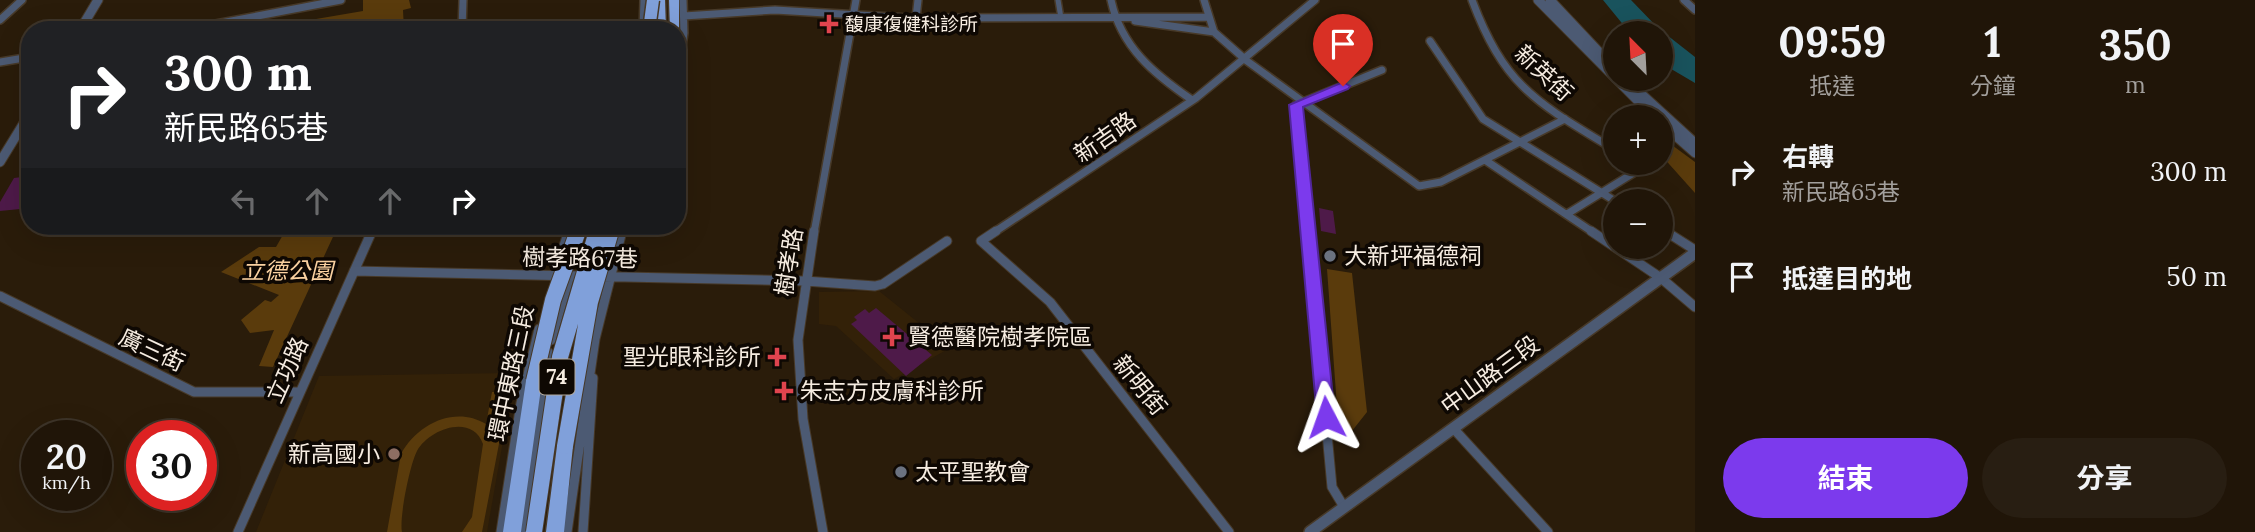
<!DOCTYPE html>
<html lang="zh-TW">
<head>
<meta charset="utf-8">
<style>
	body { margin:0; font-family:Lora,"Noto Sans TC",serif; background:#281e12; color:#f1f3f6; height:100vh; display:flex; flex-direction:column; font-size:26px; white-space:nowrap }
	* { box-sizing:border-box; margin:0 }
	p { font-size:23px; color:#a29f9c }
	.icon { flex:none; width:38px; height:38px; fill:none; stroke:currentColor; stroke-width:2; stroke-linecap:round; stroke-linejoin:round }
	.map { position:relative; flex:1; overflow:hidden }
	.side { display:flex; flex-direction:column; background:#201508; width:560px }
	.side>* { flex:none }
	.top-card { position:absolute; left:21px; top:21px; width:665px; height:214px; border-radius:28px; box-shadow:0 7px 28px #0002,0 0 0 2px #3d3429; background:#202124; color:#fff; overflow:hidden }
	.needle { width:46px; rotate:336deg }
	.tools { position:absolute; left:1603px; top:21px; display:grid; gap:14px }
	.tools a { display:grid; place-items:center; width:70px; height:70px; border-radius:50%; background:#201508; box-shadow:0 7px 28px #0002,0 0 0 2px #3d3429; font-size:35px }
	.speed { position:absolute; left:21px; top:420px; display:flex; gap:14px; font-size:35px; font-weight:700; text-align:center }
	.speed>* { display:grid; place-content:center; width:91px; height:91px; border-radius:50%; background:#201508; box-shadow:0 7px 28px #0002,0 0 0 2px #3d3429; line-height:1 }
	.speed small { font-size:18px; font-weight:400 }
	.speed .limit { border:10px solid #d22; background:#fff; color:#111 }
	.pin { position:absolute; display:grid; place-items:center; width:60px; height:60px; color:#fff; margin:-72px -30px; border-radius:50% 50% 50% 0; rotate:-45deg; box-shadow:0 0 7px #0007 }
	.pin .icon { rotate:45deg }
	.me { position:absolute; width:77px; margin:-38px; rotate:356deg; stroke-linejoin:round; filter:drop-shadow(0 0 5px #0008) }
	.turn { display:flex; align-items:center; gap:24px; height:147px; padding:0 28px; font-size:32px }
	.turn .icon { width:91px; height:91px; stroke-width:2.5 }
	.turn b { display:block; font-size:49px; line-height:60px }
	.lanes { display:flex; align-items:center; height:66px; padding:0 28px; background:#0003; justify-content:center; gap:35px; direction:ltr }
	.lanes .off { opacity:.35 }
	.eta { display:flex; justify-content:space-evenly; align-items:center; height:119px; text-align:center }
	.eta b { font-size:42px; font-weight:700; line-height:49px }
	.button { display:flex; gap:14px; margin-top:auto; padding:14px 28px }
	.button a { flex:1; height:80px; border-radius:42px; background:#7c3aed; color:#fff; font-size:28px; font-weight:700; line-height:80px; text-align:center }
	.button a+a { background:#281e12; color:#f1f3f6 }
	ul { padding:0; list-style:none }
	li { display:flex; align-items:center; gap:21px; height:105px; padding:0 28px }
	li div { flex:1 }
	li b { display:block; font-size:26px }
	li em { font-style:normal }
	main { display:flex; flex:1; min-height:0 }
	.map>svg:first-child { display:block }
</style>
</head>
<body>
<main>
<div class="map">
<svg width="1695" height="532" viewBox="0 0 1695 532">
	<rect width="100%" height="100%" fill="#2a1c0a"/>
	<path fill="#332108" d="M879 291 950 348 894 379 836 326 819 324V292Z
		M515 373 487 532H256L319 376Z"/>
	<path fill="#5a3b0c" d="M363 0H409L411 8 403 10 404 30H317L316 19 363 11Z
		M1661 137 1695 162V193L1661 155Z
		M304 226H338L273 367 259 366 274 330 250 333 241 320 265 300 271 302 279 295 221 272 259 247H276L284 233Z
		M1327 269 1352 273 1367 412 1348 436 1339 435Z
		M492 392H509L482 532H462L472 517 483 444C472 413 429 429 417 451 410 464 399 518 402 532H387L401 454C417 424 455 405 486 424Z"/>
	<path fill="#19535d" d="M1603 0H1631L1658 28 1695 57V83L1661 63V33H1630Z"/>
	<path fill="#4e1a49" d="M30 176V208L0 211V202L14 178Z
		M1319 208 1333 211 1336 234 1321 231Z
		M876 308 932 355 906 376 851 324 857 320 854 317 865 309 869 313Z"/>
	<g fill="none" stroke-linecap="round" stroke-linejoin="round">
		<g stroke="#473928" stroke-width="8">
			<path id="pedestrian" d="M1058 0 1061 18"/>
		</g>
		<g stroke="#473928" stroke-width="10">
			<path id="minor-far1" d="M1111 0C1121 47 1154 74 1192 100
				M1204 0 1214 32
				M1472 0C1505 88 1538 103 1615 150
				M1684 0 1695 10
				M684 16 775 10 909 18 1208 17
				M916 18 918 0
				M0 20 22 0
				M1135 21 1214 32 1247 61 1419 186 1441 182 1565 119
				M184 30 341 0
				M462 30 463 0
				M643 30 644 0
				M1430 41 1483 119 1615 201
				M0 62 30 57
				M677 78 684 33 683 0
				M1485 160 1594 233
				M1567 214 1640 169 1634 163
				M1661 229 1668 233
				M372 233 375 226
				M569 233 571 226
				M622 233 624 226
				M814 233 856 0
				M993 233 1196 98 1315 0
				M1308 233 1296 105 1382 70"/>
		</g>
		<g stroke="#473928" stroke-width="11">
			<path id="minor" d="M814 231 798 340 803 419 823 532
				M996 231 981 241 1050 302 1229 532
				M1308 231 1332 487 1344 507
				M1591 231 1661 278 1695 307
				M1665 231 1695 250
				M557 266 569 231
				M354 271 805 281 875 286 883 284 947 241
				M0 296 194 392H298
				M551 340 570 275
				M1453 428 1548 532
				M238 532 372 231
				M501 532 521 403 539 329
				M523 532 548 352
				M567 532 595 339 622 231
				M583 532 593 378"/>
		</g>
		<g stroke="#473928" stroke-width="11">
			<path id="tertiary-far1" d="M1538 0 1654 117
				M1550 0 1615 69
				M80 30 98 0
				M1625 79 1695 143
				M1661 123 1695 153
				M0 162 30 113"/>
		</g>
		<g stroke="#473928" stroke-width="14">
			<path id="tertiary" d="M1310 532 1695 253"/>
		</g>
		<g stroke="#473928" stroke-width="3">
			<path id="trunk" d="M655 0H665L666 30H656Z
				M669 0H679V32L677 30H670Z
				M534 375 539 376 542 381 521 532H503L526 381 529 376Z
				M565 439 571 441 573 446 564 532H546L557 446 559 441Z"/>
		</g>
		<use href="#pedestrian" stroke="#4c5a73" stroke-width="5"/>
		<use href="#minor-far1" stroke="#4c5a73" stroke-width="7"/>
		<use href="#minor" stroke="#4c5a73" stroke-width="9"/>
		<use href="#tertiary-far1" stroke="#4c5a73" stroke-width="9"/>
		<use href="#tertiary" stroke="#4c5a73" stroke-width="11"/>
		<use href="#trunk" fill="#80a0da" fill-rule="evenodd"/>
		<g stroke="#473928" stroke-width="15" stroke-linecap="butt">
			<path id="trunk-bridge-far1" d="M649 30 653 0
				M577 233 580 226
				M597 233 599 226
				M611 233 613 226"/>
		</g>
		<g stroke="#473928" stroke-width="18" stroke-linecap="butt">
			<path id="trunk-bridge" d="M534 381 553 300 578 231
				M565 446 590 302 611 231
				M534 532 560 357 597 231"/>
		</g>
		<use href="#trunk-bridge-far1" stroke="#80a0da" stroke-width="12"/>
		<use href="#trunk-bridge" stroke="#80a0da" stroke-width="16"/>
	</g>
	<path fill="#7c3aed" stroke="#51269a" stroke-width="2" d="M1343 82 1350 86 1348 89 1303 107 1335 417 1332 423H1320L1317 417 1289 105Z"/>
	<g fill="#e0444e" stroke="#0e0803" stroke-width="2.5">
		<path d="M825.5 13.5h7v7h7v7h-7v7h-7v-7h-7v-7h7z"/>
		<path d="M888.5 326.5h7v7h7v7h-7v7h-7v-7h-7v-7h7z"/>
		<path d="M773.5 346.5h7v7h7v7h-7v7h-7v-7h-7v-7h7z"/>
		<path d="M780.5 380.5h7v7h7v7h-7v7h-7v-7h-7v-7h7z"/>
	</g>
	<g fill="#6b7280" stroke="#0e0803" stroke-width="2.5">
		<circle cx="1330" cy="256" r="7"/>
		<circle cx="901" cy="472" r="7"/>
	</g>
	<circle fill="#8d6e63" stroke="#0e0803" stroke-width="2.5" cx="394" cy="454" r="7"/>
	<g text-anchor="middle" stroke-width="7" stroke-linejoin="round" paint-order="stroke">
		<g font-size="19" fill="#f6ece1" stroke="#0e0803" text-anchor="start">
			<text x="845" y="31">馥康復健科診所</text>
		</g>
		<rect fill="#0e0803" stroke="#b0a89e" stroke-width="2" x="539.5" y="359.5" width="35" height="35" rx="5"/>
		<g font-size="21" font-weight="bold" fill="#f6ece1">
			<text x="557" y="384">74</text>
		</g>
		<g font-size="23" fill="#f6ece1" stroke="#0e0803">
			<text transform="translate(1544 73) rotate(43)" y="8">新英街</text>
			<text transform="translate(1105 137) rotate(-35)" y="8">新吉路</text>
			<text transform="translate(580 258) rotate(1)" y="8">樹孝路67巷</text>
			<text transform="translate(789 262) rotate(-81)" y="8">樹孝路</text>
			<text transform="translate(152 350) rotate(25)" y="8">廣三街</text>
			<text transform="translate(287 370) rotate(-66)" y="8">立功路</text>
			<text transform="translate(511 373) rotate(-78)" y="8">環中東路三段</text>
			<text transform="translate(1490 375) rotate(-36)" y="8">中山路三段</text>
			<text transform="translate(1140 385) rotate(51)" y="8">新明街</text>
		</g>
		<g font-size="23" fill="#f6ece1" stroke="#0e0803" text-anchor="start">
			<text x="1344" y="264">大新坪福德祠</text>
			<text x="908" y="345">賢德醫院樹孝院區</text>
			<text x="761" y="365" text-anchor="end">聖光眼科診所</text>
			<text x="800" y="399">朱志方皮膚科診所</text>
			<text x="380" y="462" text-anchor="end">新高國小</text>
			<text x="915" y="480">太平聖教會</text>
		</g>
		<g font-size="23" font-style="italic" fill="#fbd2a1" stroke="#0e0803">
			<text x="287" y="279">立德公園</text>
		</g>
	</g>
</svg>
<div class="tools">
<a><svg class="needle" viewBox="-14 -14 28 28"><path d="M0-13l5 13h-10z" fill="#e53935"/><path d="M0 13l5-13h-10z" fill="#a29f9c"/></svg></a>
<a>+</a>
<a>−</a>
</div>
<div class="speed"><div>20<small>km/h</small></div><div class="limit">30</div></div>
<div class="pin" style="left:1343px;top:86px;background:#d93025"><svg class="icon" aria-label="arrive" viewBox="0 0 24 24"><path d="M6 21V4h12l-3 4 3 4H6"/></svg></div>
<svg class="me" style="left:1326px;top:417px" viewBox="-20 -20 40 40"><path d="M0-17L14 15 0 8-14 15z" fill="#7c3aed" stroke="#fff" stroke-width="4"/></svg>
<div class="top-card">
<div class="turn"><svg class="icon" aria-label="right" viewBox="0 0 24 24"><path d="M7 20v-9h11M14 6l5 5-5 5"/></svg><div><b>300 m</b>新民路65巷</div></div>
<div class="lanes"><svg class="icon off" aria-label="left" viewBox="0 0 24 24"><path d="M17 20v-9H6M10 6l-5 5 5 5"/></svg><svg class="icon off" aria-label="ahead" viewBox="0 0 24 24"><path d="M12 20V5M6 11l6-6 6 6"/></svg><svg class="icon off" aria-label="ahead" viewBox="0 0 24 24"><path d="M12 20V5M6 11l6-6 6 6"/></svg><svg class="icon" aria-label="right" viewBox="0 0 24 24"><path d="M7 20v-9h11M14 6l5 5-5 5"/></svg></div>
</div>
</div>
<section class="side">
<div class="eta">
<div><b>09:59</b><p>抵達</p></div>
<div><b>1</b><p>分鐘</p></div>
<div><b>350</b><p>m</p></div>
</div>
<ul>
<li><svg class="icon" aria-label="right" viewBox="0 0 24 24"><path d="M7 20v-9h11M14 6l5 5-5 5"/></svg><div><b>右轉</b><p>新民路65巷</p></div><em>300 m</em></li>
<li><svg class="icon" aria-label="arrive" viewBox="0 0 24 24"><path d="M6 21V4h12l-3 4 3 4H6"/></svg><div><b>抵達目的地</b></div><em>50 m</em></li>
</ul>
<div class="button"><a>結束</a><a>分享</a></div>
</section>
</main>
</body>
</html>
